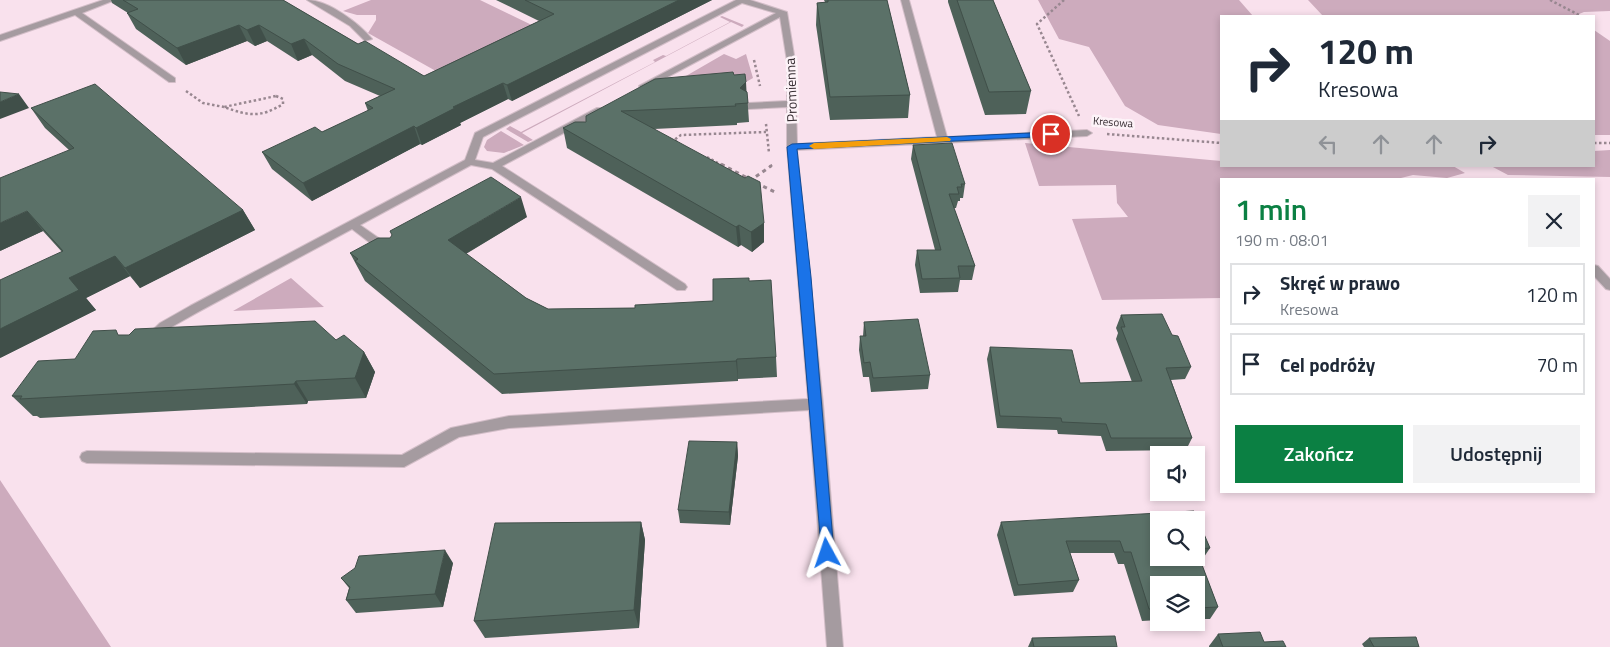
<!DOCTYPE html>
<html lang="pl">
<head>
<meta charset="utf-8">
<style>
	body { margin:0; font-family:"Titillium Web",sans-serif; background:#f2f2f3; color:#1f2937; height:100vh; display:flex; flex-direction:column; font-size:19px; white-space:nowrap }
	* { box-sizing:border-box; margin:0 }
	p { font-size:16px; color:#747a83 }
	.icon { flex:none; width:28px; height:28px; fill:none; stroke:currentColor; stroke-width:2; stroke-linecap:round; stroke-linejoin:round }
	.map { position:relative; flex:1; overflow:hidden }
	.side { position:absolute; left:1220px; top:178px; width:375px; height:315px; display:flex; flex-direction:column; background:#fff; border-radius:0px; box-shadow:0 2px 8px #0003 }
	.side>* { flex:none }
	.top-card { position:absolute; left:1220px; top:15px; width:375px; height:152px; border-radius:0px; box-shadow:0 2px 8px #0003; background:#fff; color:#1f2937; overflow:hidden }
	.buttons { position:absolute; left:1150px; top:446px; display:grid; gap:10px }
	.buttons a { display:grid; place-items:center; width:55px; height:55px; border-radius:0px; background:#fff; box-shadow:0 2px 8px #0003; font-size:25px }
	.pin { position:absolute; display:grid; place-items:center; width:42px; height:42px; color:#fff; margin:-21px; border:2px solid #fff; border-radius:50%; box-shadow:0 1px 5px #0007 }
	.me { position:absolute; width:55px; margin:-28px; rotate:355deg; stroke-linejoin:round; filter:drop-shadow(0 0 4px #0008) }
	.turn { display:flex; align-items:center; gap:18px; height:105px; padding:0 15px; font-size:22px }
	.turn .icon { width:65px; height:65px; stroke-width:2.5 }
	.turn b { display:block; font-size:35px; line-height:42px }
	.lanes { display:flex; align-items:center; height:48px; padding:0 15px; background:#0003; justify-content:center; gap:25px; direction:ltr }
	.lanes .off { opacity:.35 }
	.round { display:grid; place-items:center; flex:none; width:52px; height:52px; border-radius:0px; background:#f2f2f3 }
	.headline { display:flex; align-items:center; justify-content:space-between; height:85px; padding:0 15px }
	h1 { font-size:30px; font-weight:600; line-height:38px; color:#0b8043 }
	.cta { display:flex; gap:10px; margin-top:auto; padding:10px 15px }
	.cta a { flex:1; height:58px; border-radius:0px; background:#0b8043; color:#fff; font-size:20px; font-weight:600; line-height:58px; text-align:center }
	.cta a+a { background:#f2f2f3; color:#1f2937 }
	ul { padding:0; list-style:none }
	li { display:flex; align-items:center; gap:15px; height:62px; margin:0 10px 8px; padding:0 5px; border:2px solid #e0e1e3; border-radius:0px }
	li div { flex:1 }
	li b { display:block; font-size:19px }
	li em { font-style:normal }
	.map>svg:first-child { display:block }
</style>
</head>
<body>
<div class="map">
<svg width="1610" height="647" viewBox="0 0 1610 647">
	<rect width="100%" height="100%" fill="#f9e1ed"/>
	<path fill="#cdabbd" d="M371 0H480L540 29 443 75 368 33 376 20V15H357L343 11Z
		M1038 0H1239L1253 16H1221V134L1158 125 1125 106 1089 47 1059 39Z
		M1308 0H1610V11L1584 12 1574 16H1323Z
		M722 16 744 25 742 27 731 22 522 133 533 140 528 142 506 129 510 126 521 132 655 62 653 60 663 55 666 56 730 22 720 17Z
		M1594 30 1610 41V135H1594Z
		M724 54 736 59 746 54 753 78 746 82 679 80Z
		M501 131 524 145 504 153 487 151 484 147 487 140Z
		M1025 143 1221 161V166H1453L1465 173 1447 178 1413 175 1397 179H1221V298L1102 300 1072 219 1128 217 1117 203 1116 185 1039 186Z
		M1610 150V177L1508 175 1491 166H1594V151Z
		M291 278 324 307 233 311Z
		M0 480 111 647H0Z"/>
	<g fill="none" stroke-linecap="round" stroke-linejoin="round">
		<g stroke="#d2bdc7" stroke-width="2">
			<path id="minor" d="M103 0H115L82 13 175 78V82H169L75 15 0 41V35Z
				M307 0C328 0 359 23 372 39L365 41 350 26Z
				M736 0H750L787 12 795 61 797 144 937 137 901 0H909L947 137 1087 130 1092 133 1087 136 797 150 823 404 843 647H827L809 410 509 428 459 437 404 467 87 463 82 461 80 457 82 453 87 451 402 455 451 428 509 416 808 399 787 147V107L748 109 743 106 748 103 787 101V61L780 17 647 88 644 89 639 86 776 13 742 3 483 137 475 160 493 163 597 108H603V112L502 166 685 284 687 287 685 290H677L492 169 471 165 360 225 390 246 392 249 390 252H382L352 229 198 312 168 329 153 342H145L143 339 160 323 190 306 465 160 475 133Z
				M1594 265 1598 266 1610 279V290L1606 289 1594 276Z"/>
		</g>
		<path stroke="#988790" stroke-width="2.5" stroke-dasharray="2.5 2.5" stroke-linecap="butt" d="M1064 0 1037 24 1079 116
			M1550 0 1581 16
			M754 60 760 86
			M186 91 203 103 224 107
			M276 96 283 99V104C260 118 249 116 224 107Z
			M766 124 769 153
			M1107 134 1221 143
			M677 142 674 140 681 135 766 132
			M1594 143H1610
			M707 157 723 166"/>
		<path stroke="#988790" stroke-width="3" stroke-dasharray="4 4" stroke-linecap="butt" d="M721 164 751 180 771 166 770 164
			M756 183 775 192"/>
		<use href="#minor" fill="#a59ba0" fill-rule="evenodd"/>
	</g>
	<path fill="#4e6159" d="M111 0H283L358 44 424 76 539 21 496 0H712L512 101 508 99 460 123 461 125 422 145 420 144 312 201 272 169 262 152 322 132 368 111 365 103 380 96 345 81 312 55 298 61 267 41 255 46 247 41 186 65 136 29 127 13H128L112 3Z
		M824 0H887L910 95 908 118 830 120 816 25 817 3 825 2Z
		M948 0H993L1031 91 1026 114 985 115 948 2Z
		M734 75 747 92 749 122 737 123V125L654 129 764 223V242L752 252 741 245 738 247 567 148 563 128 586 122Z
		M31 108 243 210 255 230 140 288 130 276 86 298 96 310 0 358 62 252 43 231 0 251 69 150 45 128Z
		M913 145 965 184 963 198H960V201H958L956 208H954L975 266 972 280H960L958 292 920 293 915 265 917 250H935L911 159Z
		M527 217 466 254 526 298 548 309 635 308 713 301 749 281 776 357 777 377 738 379V381L502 394 365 281 350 253 390 238Z
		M1121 315 1172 335 1191 367 1185 379 1171 380 1192 438 1186 450 1106 451 1101 436 1058 434 1057 430 997 428 987 359 990 347 1080 383 1132 382 1116 339 1118 333 1116 328Z
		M864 322 930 375 928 389 871 392 869 377H863L859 350 860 336H863Z
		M119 335 336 340 364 352 375 372 366 398 308 401 307 404 40 418 37 416H33L12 396 75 359Z
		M737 442 738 456 730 525 680 523 678 510Z
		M641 522 645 540 639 628 485 638 474 621Z
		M1001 522 1210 548 1202 560H1200L1218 607 1210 619H1196V585H1159V620L1142 621 1124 564H1118L1114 553H1070L1079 580 1073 592 1014 596 997 535Z
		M453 563 443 607 356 613 346 600 349 588 341 578Z
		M1218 634 1264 642 1286 647H1209V646Z
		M1032 638 1117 647H1028Z
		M1369 638 1419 647H1364L1362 644Z"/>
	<path fill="#404f49" d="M679 0H712L512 101 507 85Z
		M239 25 247 41 186 65 177 48Z
		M259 25 267 41 255 46 247 30Z
		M304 39 312 55 298 61 291 44Z
		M746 82 747 101 740 88Z
		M503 83 508 99 460 123 461 125 422 145 416 128 453 107Z
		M19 94 29 108 0 119V102Z
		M414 126 420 144 312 201 303 183Z
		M521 197 527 217 455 260 448 240Z
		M243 210 255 230 140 288 125 268Z
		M27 211 43 231 0 251V223Z
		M764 223V242L752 252 751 232Z
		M739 225 741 245 738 247 736 227Z
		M115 256 130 276 86 298 96 310 0 358V329L69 278Z
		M364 352 375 372 366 398 355 378Z
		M737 359 738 379V381L736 361Z
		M296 381 308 401 307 404 294 384Z
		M737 442 738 456 730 525 729 512Z
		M641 522 645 540 639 628 634 610Z
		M445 550 453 563 443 607 435 594Z"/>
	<path fill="#5b7168" stroke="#404f49" d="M123 0H283L358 44 365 41 424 76 554 14 525 0H679L507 85 503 83 453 107 455 108 416 128 414 126 303 183 262 152 315 127 322 132 373 108 365 103 395 89 338 64 304 39 291 44 259 25 247 30 239 25 177 48 127 13 138 9Z
		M828 0H887L910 95 830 97 817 3 828 2Z
		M957 0H993L1031 91 989 92Z
		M733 72 734 75 745 74 746 82 740 88 747 92 748 103 735 104 736 106 621 111 745 178 748 176 760 182 764 223 751 232 739 225 736 227 563 128 575 122H586V116L655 79Z
		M95 84 243 210 125 268 115 256 69 278 79 290 0 329V280L63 251 27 211 0 223V178L74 148 31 108Z
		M0 92 19 94 0 102Z
		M952 143 965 184H961L962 187H957L959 194H949L975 266H958L960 278 922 279 917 250H941L913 145Z
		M491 177 521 197 448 240 526 298 548 309 635 308V305L713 301V279L749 278V281L771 280 776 357 737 359 736 361 494 374 355 261 358 259 350 253 378 238H390L392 235 390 231Z
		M1162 314 1172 335 1178 336 1191 367 1166 368 1192 438H1111L1106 424 1062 422 1061 418 1000 416 990 347 1072 350 1080 383 1142 381 1121 327H1125L1121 315Z
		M918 319 930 375 873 378 870 362 864 363 860 336H866L864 322Z
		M315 321 336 340 344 335 364 352 355 378 296 381 294 384 20 399 22 396H12L38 361 75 359 93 331 116 330 118 335H129L135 329Z
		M689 441 737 442 729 512 678 510Z
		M1194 511 1210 548 1196 549V520H1159V558H1196V549L1218 607 1196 608V585H1159V609H1149L1131 552H1124L1120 541H1066L1079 580 1018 585 1001 522Z
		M641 522 634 610 474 621 495 523Z
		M445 550 435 594 346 600 350 587 341 578 355 568 359 556Z
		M1260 632 1264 642 1283 641 1286 647H1223L1218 634Z
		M1115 636 1117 647H1034L1032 638Z
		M1416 637 1419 647H1374L1369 638Z"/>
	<path fill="#1a73e8" stroke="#114b97" d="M1051 132 1055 134 1054 136 797 149 811 277 834 553 832 558 827 559 822 558 787 147 792 144Z"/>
	<path fill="#f59e0b" d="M947 137 951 139 950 141 814 149 809 146 814 143Z"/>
	<g text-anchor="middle" stroke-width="5" stroke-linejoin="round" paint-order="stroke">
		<g font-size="11" fill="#352c31" stroke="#fdf3f8">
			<text transform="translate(1113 122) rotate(4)" y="4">Kresowa</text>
		</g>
		<g font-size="14" fill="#352c31" stroke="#fdf3f8">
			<text transform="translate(791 90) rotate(-92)" y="5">Promienna</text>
		</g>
	</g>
</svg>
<div class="buttons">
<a><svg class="icon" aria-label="sound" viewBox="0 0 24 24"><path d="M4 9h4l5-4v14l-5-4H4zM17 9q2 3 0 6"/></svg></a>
<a><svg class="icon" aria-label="search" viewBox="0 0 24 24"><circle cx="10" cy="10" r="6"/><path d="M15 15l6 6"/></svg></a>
<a><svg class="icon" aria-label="layers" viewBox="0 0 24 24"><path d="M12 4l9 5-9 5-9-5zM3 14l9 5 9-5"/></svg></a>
</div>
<div class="pin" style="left:1051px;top:134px;background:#d93025"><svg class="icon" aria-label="arrive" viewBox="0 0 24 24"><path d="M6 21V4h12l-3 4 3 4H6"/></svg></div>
<svg class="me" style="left:827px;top:553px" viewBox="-20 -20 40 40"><path d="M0-17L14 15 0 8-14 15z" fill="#1a73e8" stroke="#fff" stroke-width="4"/></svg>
<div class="top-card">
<div class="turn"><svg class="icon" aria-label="right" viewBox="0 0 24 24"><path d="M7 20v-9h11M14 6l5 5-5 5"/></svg><div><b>120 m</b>Kresowa</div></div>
<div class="lanes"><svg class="icon off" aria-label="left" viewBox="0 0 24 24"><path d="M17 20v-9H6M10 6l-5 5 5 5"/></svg><svg class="icon off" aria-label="ahead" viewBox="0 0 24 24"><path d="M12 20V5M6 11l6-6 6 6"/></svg><svg class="icon off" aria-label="ahead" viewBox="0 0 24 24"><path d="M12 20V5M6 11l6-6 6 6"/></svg><svg class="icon" aria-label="right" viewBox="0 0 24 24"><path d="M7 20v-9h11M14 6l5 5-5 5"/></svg></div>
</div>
<section class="side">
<div class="headline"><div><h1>1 min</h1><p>190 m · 08:01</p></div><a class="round"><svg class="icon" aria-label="close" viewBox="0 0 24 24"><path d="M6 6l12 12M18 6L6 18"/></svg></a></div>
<ul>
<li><svg class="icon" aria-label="right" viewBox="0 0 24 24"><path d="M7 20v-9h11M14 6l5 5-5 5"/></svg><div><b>Skręć w prawo</b><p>Kresowa</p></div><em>120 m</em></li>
<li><svg class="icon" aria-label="arrive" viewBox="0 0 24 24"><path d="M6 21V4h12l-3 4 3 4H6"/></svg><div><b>Cel podróży</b></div><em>70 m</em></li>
</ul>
<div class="cta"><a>Zakończ</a><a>Udostępnij</a></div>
</section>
</div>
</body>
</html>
